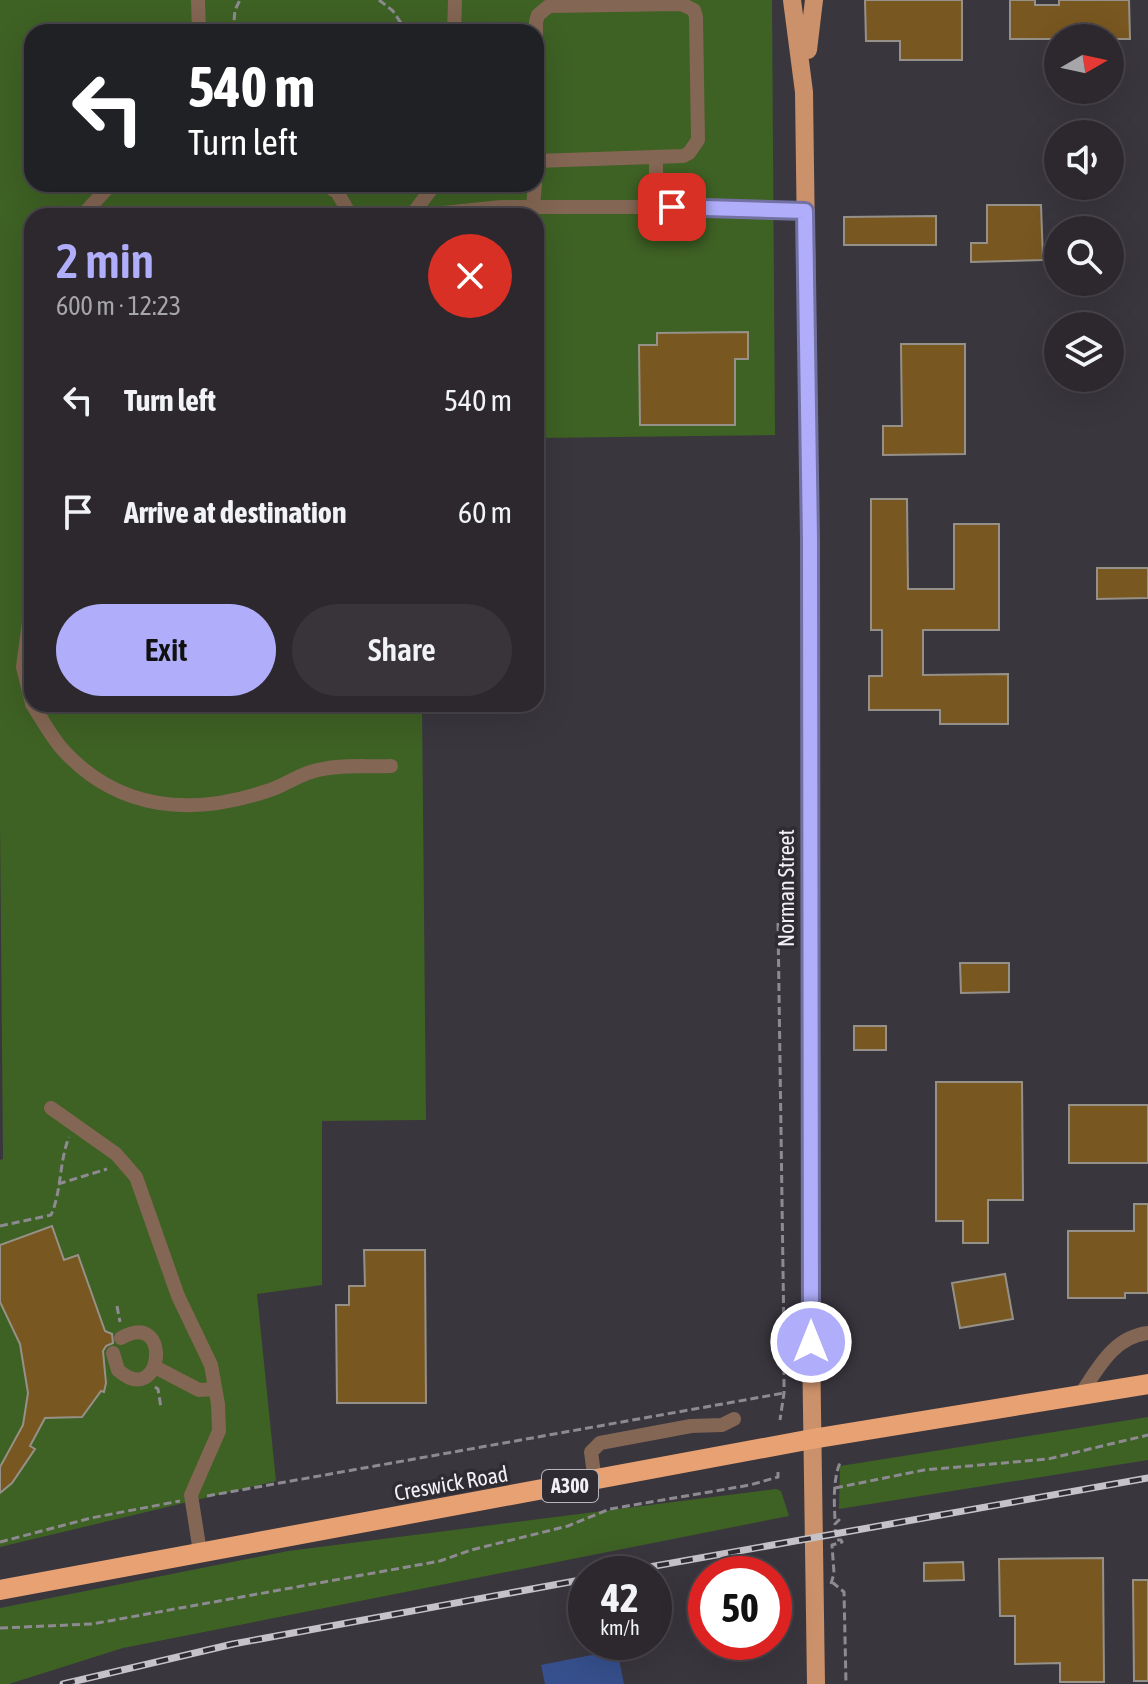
<!DOCTYPE html>
<html lang="en">
<head>
<meta charset="utf-8">
<style>
	body { margin:0; font-family:"Asap Condensed",sans-serif; background:#38343a; color:#f1f3f6; height:100vh; display:flex; flex-direction:column; font-size:30px; white-space:nowrap }
	* { box-sizing:border-box; margin:0 }
	p { font-size:26px; color:#a6a6aa }
	.icon { flex:none; width:44px; height:44px; fill:none; stroke:currentColor; stroke-width:2; stroke-linecap:round; stroke-linejoin:round }
	.map { position:relative; flex:1; overflow:hidden }
	.side { position:absolute; left:24px; top:208px; width:520px; height:504px; display:flex; flex-direction:column; background:#2c282e; border-radius:24px; box-shadow:0 8px 32px #0002,0 0 0 2px #48444a }
	.side>* { flex:none }
	.top-card { position:absolute; left:24px; top:24px; width:520px; height:168px; border-radius:24px; box-shadow:0 8px 32px #0002,0 0 0 2px #48444a; background:#202124; color:#fff; overflow:hidden }
	.needle { width:52px; rotate:81deg }
	.fabs { position:absolute; left:1044px; top:24px; display:grid; gap:16px }
	.fabs a { display:grid; place-items:center; width:80px; height:80px; border-radius:50%; background:#2c282e; box-shadow:0 8px 32px #0002,0 0 0 2px #48444a; font-size:40px }
	.speed { position:absolute; left:568px; top:1556px; display:flex; gap:16px; font-size:40px; font-weight:700; text-align:center }
	.speed>* { display:grid; place-content:center; width:104px; height:104px; border-radius:50%; background:#2c282e; box-shadow:0 8px 32px #0002,0 0 0 2px #48444a; line-height:1 }
	.speed small { font-size:20px; font-weight:400 }
	.speed .limit { border:12px solid #d22; background:#fff; color:#111 }
	.pin { position:absolute; display:grid; place-items:center; width:68px; height:68px; color:#fff; margin:-34px; border-radius:16px; box-shadow:0 4px 12px #0006 }
	.me { position:absolute; width:88px; margin:-44px; rotate:0deg; stroke-linejoin:round; filter:drop-shadow(0 0 6px #0008) }
	.turn { display:flex; align-items:center; gap:28px; height:168px; padding:0 32px; font-size:36px }
	.turn .icon { width:104px; height:104px; stroke-width:2.5 }
	.turn b { display:block; font-size:56px; line-height:68px }
	.round { display:grid; place-items:center; flex:none; width:84px; height:84px; border-radius:42px; background:#38343a }
	.summary { display:flex; align-items:center; justify-content:space-between; height:136px; padding:0 32px }
	h1 { font-size:48px; font-weight:600; line-height:60px; color:#b0aefa }
	.action { display:flex; gap:16px; margin-top:auto; padding:16px 32px }
	.action a { flex:1; height:92px; border-radius:48px; background:#b0aefa; color:#111; font-size:32px; font-weight:600; line-height:92px; text-align:center }
	.action a+a { background:#38343a; color:#f1f3f6 }
	ul { padding:0; list-style:none }
	li { display:flex; align-items:center; gap:24px; height:112px; padding:0 32px }
	li div { flex:1 }
	li b { display:block; font-size:30px }
	li em { font-style:normal }
	.map>svg:first-child { display:block }
</style>
</head>
<body>
<div class="map">
<svg width="1148" height="1684" viewBox="0 0 1148 1684">
	<rect width="100%" height="100%" fill="#3a363e"/>
	<path fill="#3e6124" fill-rule="evenodd" d="M0 0H772L775 435 536 438V216H32V704H422L426 1120 322 1121V1285L257 1294 276 1481 0 1547V1160L3 1159 0 824ZM32 32H536V184H32Z
		M1148 1417V1460L839 1509 840 1466Z
		M776 1489 781 1491 789 1516 123 1648 9 1684H0V1608L288 1551Z"/>
	<path fill="#36508d" d="M617 1650 624 1684H545L541 1665Z"/>
	<path fill="#795720" stroke="#969188" stroke-width="2" d="M865 0H962V60H900V41H866Z
		M1010 0H1035V5H1059V0H1129L1130 39H1010Z
		M987 205H1041L1043 260 971 262V243H987Z
		M936 216V245H844V217Z
		M748 332V359H735V425H640L639 345H657V333Z
		M901 344H965V454L883 455V426H902Z
		M871 499H907L908 589H954V524H999V630H923V675L1008 674V724H940V710H869V676H882V630H871Z
		M1097 568H1148V598L1097 599Z
		M960 963H1009V992L961 993Z
		M854 1026H886V1050H854Z
		M936 1082H1022L1023 1200H988V1243H963V1221H936Z
		M1069 1105H1148V1163H1069Z
		M1134 1204H1148V1293H1125V1298H1068V1231H1134Z
		M52 1226 64 1260 78 1255 105 1331 112 1334 113 1343 106 1346 103 1351 106 1383 104 1392 101 1391 82 1417 45 1418 30 1446 35 1449 12 1483 0 1493V1467L23 1425 28 1393 20 1344 0 1302V1245Z
		M364 1250H425L426 1403H337L336 1305H349V1286H365Z
		M1005 1274 1013 1319 960 1328 952 1283Z
		M1103 1558 1104 1682H1060V1663L1015 1664V1616H1000L999 1559Z
		M963 1562 964 1580 924 1581V1563Z
		M1133 1580H1148V1681H1134Z"/>
	<g fill="none" stroke-linecap="round" stroke-linejoin="round">
		<path stroke="#8d8a91" stroke-width="3" stroke-dasharray="8 4" stroke-linecap="butt" d="M379 0 393 11 407 32
			M233 32 235 10 240 0
			M778 923 784 1339V1393L780 1420
			M58 1184 107 1169
			M0 1226 51 1215C62 1190 59 1162 69 1137
			M117 1306 120 1322
			M155 1387 158 1389 161 1408
			M835 1488 924 1470 1048 1459 1148 1435
			M207 1496 784 1393
			M0 1542 91 1518 180 1501
			M832 1582 844 1592 846 1684
			M831 1584 834 1573 832 1545 842 1542 841 1540H836L835 1524 839 1520H835C834 1500 833 1478 841 1460
			M0 1628 92 1624 440 1561 471 1550 568 1526 610 1509 750 1485 778 1477V1471"/>
		<path stroke="#836653" stroke-width="14" d="M198 0 199 32
			M454 32 455 0
			M536 101V22L538 15 549 6 681 4 694 10 696 17 698 140 689 153 683 156 536 161
			M324 184 337 192 351 216
			M533 207 535 184
			M656 207V157
			M82 216 111 184
			M411 216 435 184
			M415 216 501 207H688L805 211
			M32 600 23 667 32 703
			M32 704C42 719 51 737 63 750 119 811 192 816 267 791 285 786 300 773 318 770 342 764 367 767 391 766
			M51 1108 116 1154 136 1177 178 1296 211 1365 218 1404 219 1431 191 1495 200 1552
			M113 1353 118 1370C163 1410 173 1308 121 1338
			M155 1367 199 1390 215 1389
			M1080 1395C1098 1369 1113 1337 1148 1333
			M595 1481 591 1452 600 1443 691 1426 722 1425 734 1419"/>
		<path stroke="#cb916a" stroke-width="18" d="M792 0 804 92 810 540 811 1342 816 1684
			M808 50 814 0"/>
		<path stroke="#e8a172" stroke-width="20" d="M0 1590 812 1439 1148 1384"/>
		<g stroke="#c6c3c8" stroke-width="7">
			<path id="rail" d="M610 1574 1148 1478
				M63 1684 233 1644 586 1579"/>
		</g>
		<use href="#rail" stroke="#302c33" stroke-width="4" stroke-dasharray="12" stroke-linecap="butt"/>
	</g>
	<g fill="none" stroke-linecap="round" stroke-linejoin="round">
		<g stroke="#7271a2" stroke-width="20">
			<path id="route" d="M672 207 805 211 810 540 811 1342"/>
		</g>
		<use href="#route" stroke="#b0aefa" stroke-width="14"/>
	</g>
	<g text-anchor="middle" stroke-width="7" stroke-linejoin="round" paint-order="stroke">
		<rect fill="#302c33" stroke="#b8b5bb" stroke-width="2" x="542" y="1470" width="56" height="32" rx="6"/>
		<g font-size="20" font-weight="bold" fill="#f3f0f5">
			<text x="570" y="1493">A300</text>
		</g>
		<g font-size="22" fill="#f3f0f5" stroke="#302c33">
			<text transform="translate(786 888) rotate(-90)" y="8">Norman Street</text>
			<text transform="translate(451 1483) rotate(-10)" y="8">Creswick Road</text>
		</g>
	</g>
</svg>
<div class="fabs">
<a><svg class="needle" viewBox="-14 -14 28 28"><path d="M0-13l5 13h-10z" fill="#e53935"/><path d="M0 13l5-13h-10z" fill="#a6a6aa"/></svg></a>
<a><svg class="icon" aria-label="sound" viewBox="0 0 24 24"><path d="M4 9h4l5-4v14l-5-4H4zM17 9q2 3 0 6"/></svg></a>
<a><svg class="icon" aria-label="search" viewBox="0 0 24 24"><circle cx="10" cy="10" r="6"/><path d="M15 15l6 6"/></svg></a>
<a><svg class="icon" aria-label="layers" viewBox="0 0 24 24"><path d="M12 4l9 5-9 5-9-5zM3 14l9 5 9-5"/></svg></a>
</div>
<div class="speed"><div>42<small>km/h</small></div><div class="limit">50</div></div>
<div class="pin" style="left:672px;top:207px;background:#d93025"><svg class="icon" aria-label="arrive" viewBox="0 0 24 24"><path d="M6 21V4h12l-3 4 3 4H6"/></svg></div>
<svg class="me" style="left:811px;top:1342px" viewBox="-20 -20 40 40"><circle r="17" fill="#b0aefa" stroke="#fff" stroke-width="3"/><path d="M0-11L8 9 0 5-8 9z" fill="#fff"/></svg>
<div class="top-card">
<div class="turn"><svg class="icon" aria-label="left" viewBox="0 0 24 24"><path d="M17 20v-9H6M10 6l-5 5 5 5"/></svg><div><b>540 m</b>Turn left</div></div>
</div>
<section class="side">
<div class="summary"><div><h1>2 min</h1><p>600 m · 12:23</p></div><a class="round" style="background:#d93025;color:#fff"><svg class="icon" aria-label="close" viewBox="0 0 24 24"><path d="M6 6l12 12M18 6L6 18"/></svg></a></div>
<ul>
<li><svg class="icon" aria-label="left" viewBox="0 0 24 24"><path d="M17 20v-9H6M10 6l-5 5 5 5"/></svg><div><b>Turn left</b></div><em>540 m</em></li>
<li><svg class="icon" aria-label="arrive" viewBox="0 0 24 24"><path d="M6 21V4h12l-3 4 3 4H6"/></svg><div><b>Arrive at destination</b></div><em>60 m</em></li>
</ul>
<div class="action"><a>Exit</a><a>Share</a></div>
</section>
</div>
</body>
</html>
